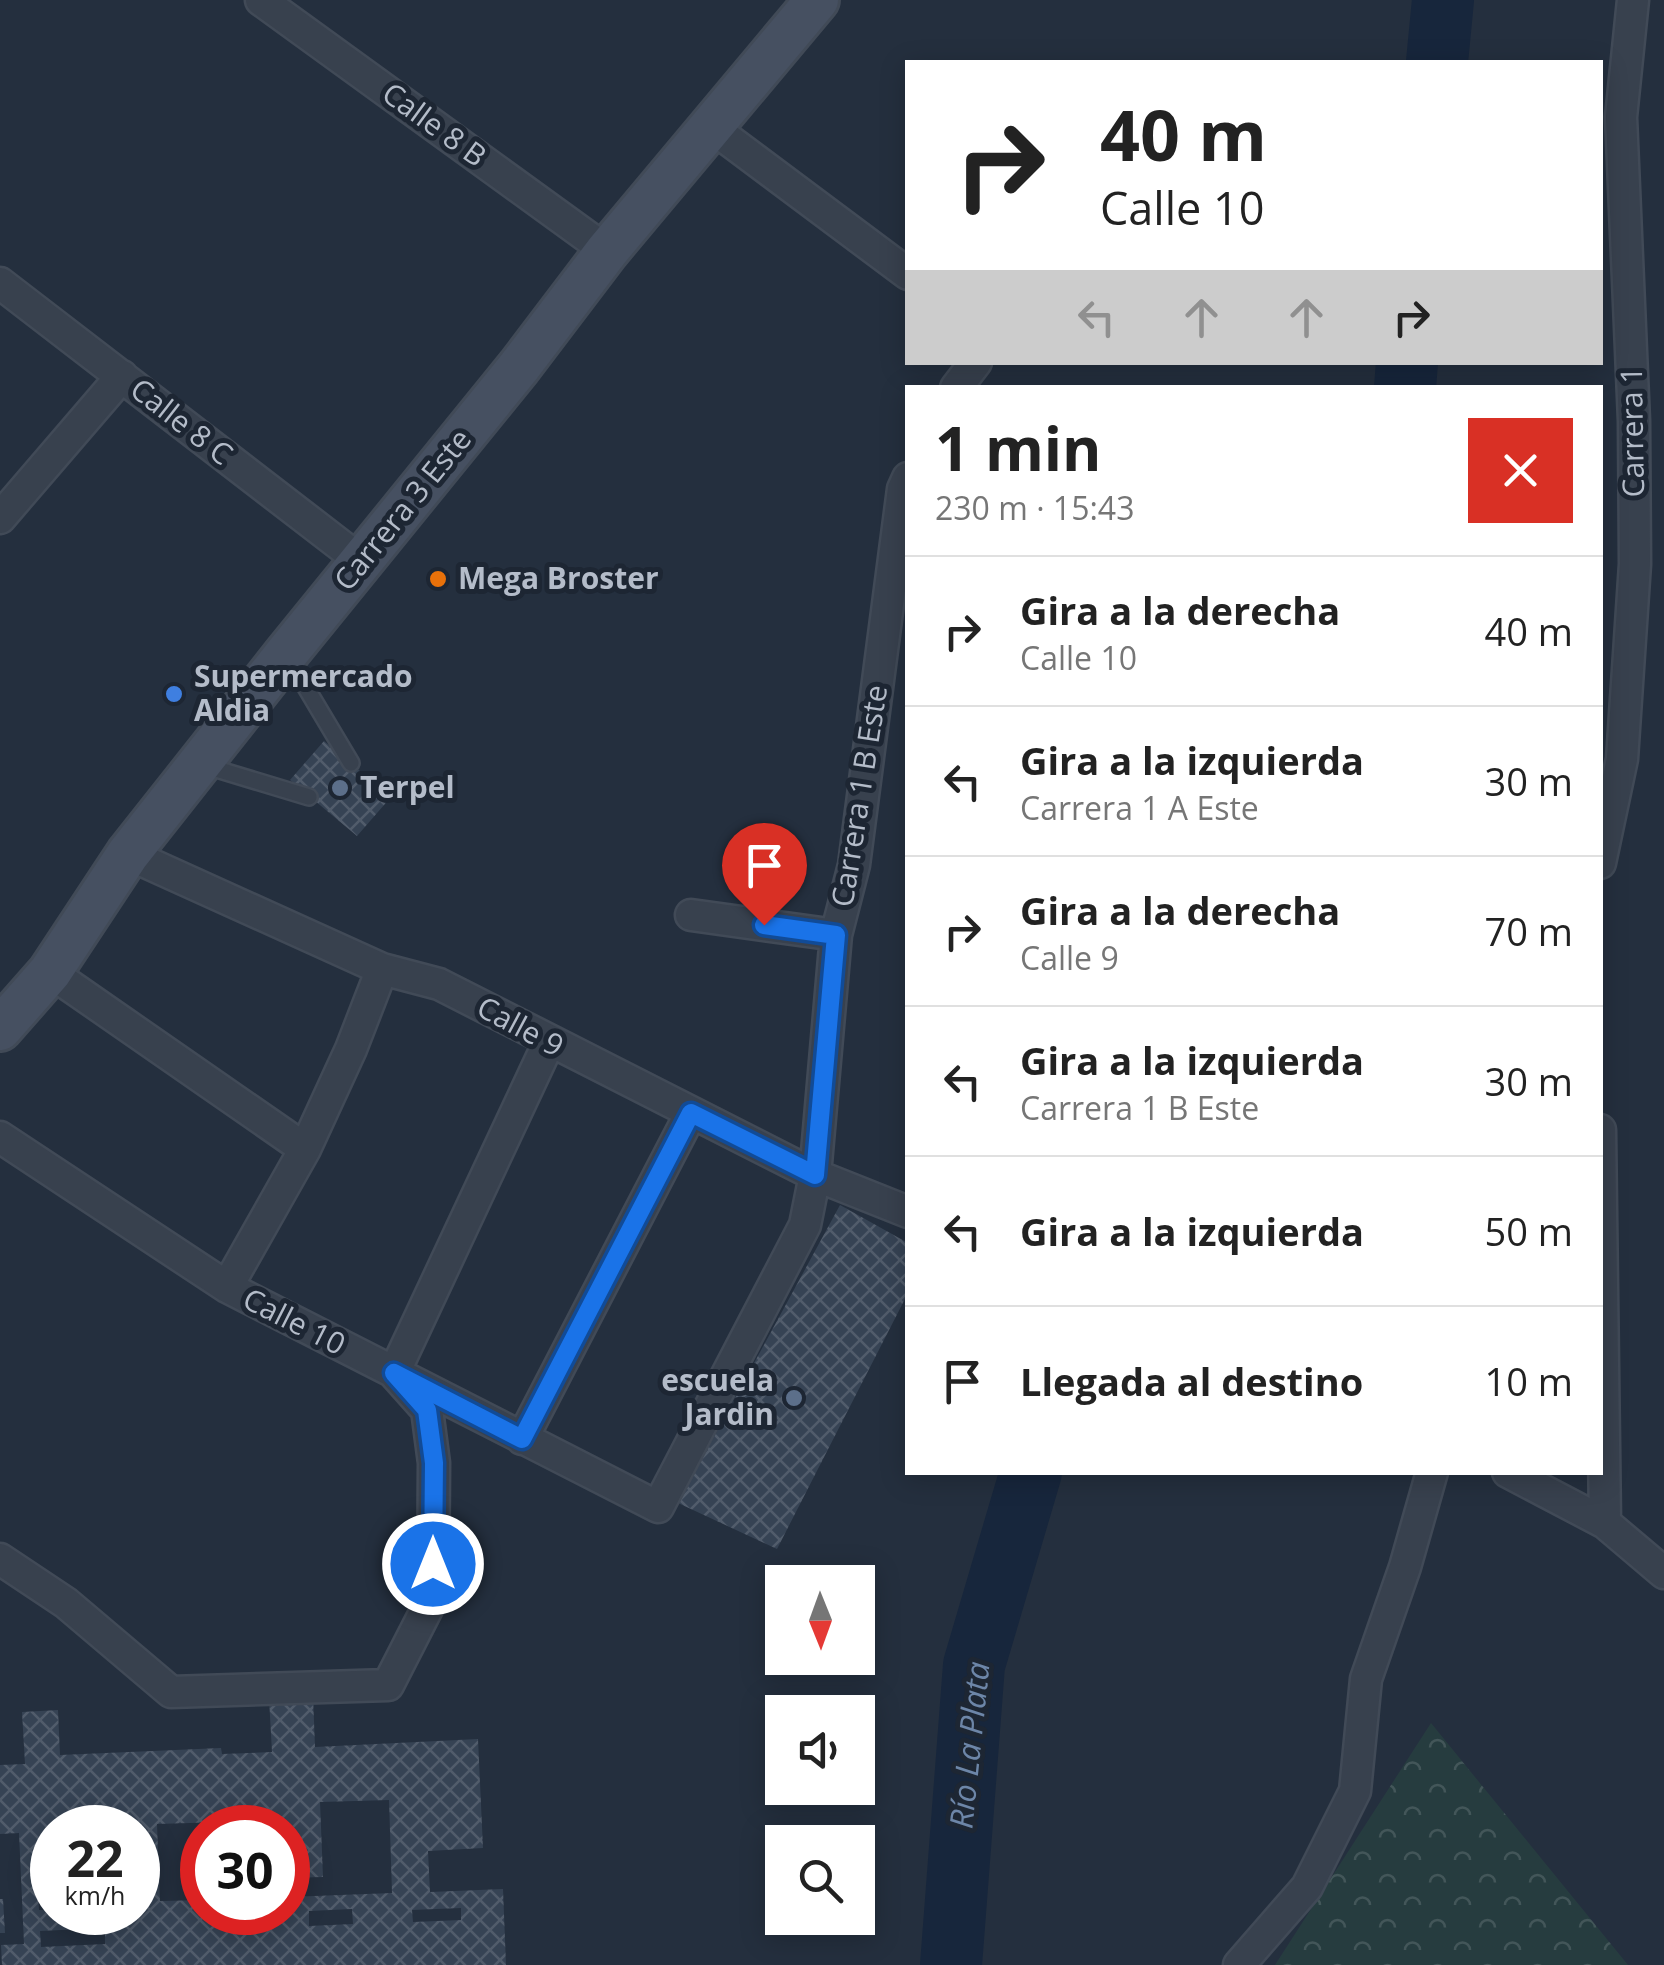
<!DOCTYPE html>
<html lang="es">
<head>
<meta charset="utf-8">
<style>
	body { margin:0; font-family:"Open Sans",sans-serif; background:#f6f6f6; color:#222; height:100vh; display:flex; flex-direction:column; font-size:38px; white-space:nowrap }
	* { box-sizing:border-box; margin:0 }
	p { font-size:32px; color:#767676 }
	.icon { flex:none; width:55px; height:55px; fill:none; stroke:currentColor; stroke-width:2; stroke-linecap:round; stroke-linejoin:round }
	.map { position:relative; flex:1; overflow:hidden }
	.side { position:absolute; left:905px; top:385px; width:698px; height:1090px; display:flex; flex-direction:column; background:#fff; border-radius:0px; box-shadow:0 5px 25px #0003 }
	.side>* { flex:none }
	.top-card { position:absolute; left:905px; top:60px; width:698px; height:305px; border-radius:0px; box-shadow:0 5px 25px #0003; background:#fff; color:#222; overflow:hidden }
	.needle { width:65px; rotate:179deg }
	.fabs { position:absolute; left:765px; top:1565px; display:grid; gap:20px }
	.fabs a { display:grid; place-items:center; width:110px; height:110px; border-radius:0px; background:#fff; box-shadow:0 5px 25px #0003; font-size:50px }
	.speed { position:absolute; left:30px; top:1805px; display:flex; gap:20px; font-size:50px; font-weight:700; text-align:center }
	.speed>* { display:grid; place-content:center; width:130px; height:130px; border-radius:50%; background:#fff; box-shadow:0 5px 25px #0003; line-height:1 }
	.speed small { font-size:25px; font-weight:400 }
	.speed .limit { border:15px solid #d22; background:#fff; color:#111 }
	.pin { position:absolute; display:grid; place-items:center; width:85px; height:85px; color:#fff; margin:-102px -42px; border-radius:50% 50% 50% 0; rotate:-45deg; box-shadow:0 0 10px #0007 }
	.pin .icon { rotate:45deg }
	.me { position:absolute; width:110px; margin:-55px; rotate:0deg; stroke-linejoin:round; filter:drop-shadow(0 0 8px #0008) }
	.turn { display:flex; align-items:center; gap:35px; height:210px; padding:0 30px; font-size:45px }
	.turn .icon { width:130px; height:130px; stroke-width:2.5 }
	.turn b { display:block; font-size:70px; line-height:85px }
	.lanes { display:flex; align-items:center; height:95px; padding:0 30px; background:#0003; justify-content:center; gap:50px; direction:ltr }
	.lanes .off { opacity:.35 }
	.round { display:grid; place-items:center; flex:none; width:105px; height:105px; border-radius:0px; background:#f6f6f6 }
	.summary { display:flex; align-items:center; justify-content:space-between; height:170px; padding:0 30px }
	h1 { font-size:60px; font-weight:700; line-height:75px }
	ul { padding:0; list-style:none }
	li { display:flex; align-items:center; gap:30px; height:150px; padding:0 30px; border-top:2px solid #e0e0e0 }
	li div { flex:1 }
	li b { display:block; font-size:38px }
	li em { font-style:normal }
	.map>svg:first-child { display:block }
</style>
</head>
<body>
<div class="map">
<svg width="1664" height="1965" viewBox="0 0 1664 1965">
	<defs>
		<pattern id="forest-crowns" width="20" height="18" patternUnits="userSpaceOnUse" patternTransform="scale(2.5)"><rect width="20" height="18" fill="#263c3f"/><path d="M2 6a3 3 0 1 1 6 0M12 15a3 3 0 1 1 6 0" fill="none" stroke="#435659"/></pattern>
		<pattern id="building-cross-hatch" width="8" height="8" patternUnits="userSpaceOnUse" patternTransform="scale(2.5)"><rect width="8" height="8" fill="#364354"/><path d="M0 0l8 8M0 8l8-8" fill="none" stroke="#515c6b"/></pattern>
	</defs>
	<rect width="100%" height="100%" fill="#242f3e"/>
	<path fill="url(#forest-crowns)" d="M1431 1723 1628 1965H1275Z"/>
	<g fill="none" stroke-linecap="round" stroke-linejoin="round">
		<path stroke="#17263c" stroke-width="62" d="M1437 62 1443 0
			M1405 388 1407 362
			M951 1965 974 1665 1031 1472"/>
	</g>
	<path fill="url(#building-cross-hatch)" fill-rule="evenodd" d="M324 741 391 797 357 836 290 780Z
		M840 1205 908 1243V1293L777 1549 678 1503Z
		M313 1696 315 1747 478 1739 483 1848 428 1851 430 1892 503 1889 506 1965H2L1 1945 24 1944 19 1833 0 1834V1765L25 1764 22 1712 58 1710 60 1755 221 1748 222 1754 272 1752 269 1698ZM389 1800 392 1893 288 1897V1912H202V1900L160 1901 157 1824 223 1822 222 1813 250 1812 251 1828H288V1878L323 1877 320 1802ZM52 1828H138V1912L39 1910 37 1872H52ZM461 1908V1920L413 1922 412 1910ZM352 1909 353 1924 309 1926V1911ZM105 1928V1944L41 1947 40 1931Z
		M0 1899H3L5 1933H0Z"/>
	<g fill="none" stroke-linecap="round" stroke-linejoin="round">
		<g stroke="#414a57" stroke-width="20">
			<path id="lane" d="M289 659 351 763
				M203 765 309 797"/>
		</g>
		<g stroke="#414a57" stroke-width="35">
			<path id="street" d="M261 0 607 251
				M710 126 908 274
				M0 283 361 561
				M956 388 976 362
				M0 518 122 376
				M128 854 382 969 439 984 815 1175 908 1212
				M1600 863 1622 759 1635 564 1634 421 1621 117 1633 0
				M691 915 836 935
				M50 972 305 1149
				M1600 1130 1605 1523
				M0 1137 227 1287 658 1507 805 1225 815 1175 836 935 854 865 903 489 908 478
				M227 1287 305 1149 351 1049 382 969
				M522 1439 691 1113
				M1508 1472 1605 1523 1664 1573
				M0 1559 66 1603 171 1692 388 1685 433 1597 434 1463 427 1410 394 1373 549 1042
				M1239 1965 1307 1887 1355 1791 1366 1679 1405 1567 1432 1472"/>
		</g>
		<g stroke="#414a57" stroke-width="48">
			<path id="secondary" d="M0 1029 50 972 128 854 286 654 519 367 607 251 817 0"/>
		</g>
		<use href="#lane" stroke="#38414e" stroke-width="15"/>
		<use href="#street" stroke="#38414e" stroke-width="30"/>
		<use href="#secondary" stroke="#465061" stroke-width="42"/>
	</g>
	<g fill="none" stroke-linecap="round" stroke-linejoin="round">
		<g stroke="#114b97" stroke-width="25">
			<path id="route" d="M433 1564 434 1463 427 1410 394 1373 522 1439 691 1113 815 1175 836 935 764 925"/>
		</g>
		<use href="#route" stroke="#1a73e8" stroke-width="18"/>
	</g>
	<circle fill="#e8710a" stroke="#1d2633" stroke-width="4" cx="438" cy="579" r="10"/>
	<circle fill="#3f7fe0" stroke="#1d2633" stroke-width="4" cx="174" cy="694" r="10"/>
	<g fill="#5c6f8a" stroke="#1d2633" stroke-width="4">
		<circle cx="340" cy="788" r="10"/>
		<circle cx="794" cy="1398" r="10"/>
	</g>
	<g text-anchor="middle" stroke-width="10" stroke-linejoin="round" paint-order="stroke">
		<g font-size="30" fill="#b4bcc9" stroke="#1d2633">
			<text transform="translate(434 125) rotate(36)" y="10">Calle 8 B</text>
			<text transform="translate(181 422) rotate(38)" y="10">Calle 8 C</text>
			<text transform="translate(1633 432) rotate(-91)" y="10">Carrera 1</text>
			<text transform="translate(403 510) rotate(-51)" y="10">Carrera 3 Este</text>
			<text transform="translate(860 796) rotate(-81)" y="10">Carrera 1 B Este</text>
			<text transform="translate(520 1027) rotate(28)" y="10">Calle 9</text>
			<text transform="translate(294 1322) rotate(27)" y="10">Calle 10</text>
		</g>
		<g font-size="30" font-weight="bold" fill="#b4bcc9" stroke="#1d2633" text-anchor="start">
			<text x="458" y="589">Mega Broster</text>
			<text x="194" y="687">Supermercado<tspan x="194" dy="34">Aldia</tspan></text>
			<text x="360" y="798">Terpel</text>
			<text x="774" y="1391" text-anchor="end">escuela<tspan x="774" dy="34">Jardin</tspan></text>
		</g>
		<g font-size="32" font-style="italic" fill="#6d86a8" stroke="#1d2633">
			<text transform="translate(970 1745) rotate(-84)" y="11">Río La Plata</text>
		</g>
	</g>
</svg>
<div class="fabs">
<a><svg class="needle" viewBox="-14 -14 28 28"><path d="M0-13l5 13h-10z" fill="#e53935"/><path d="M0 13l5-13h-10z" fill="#767676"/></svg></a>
<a><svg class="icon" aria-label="sound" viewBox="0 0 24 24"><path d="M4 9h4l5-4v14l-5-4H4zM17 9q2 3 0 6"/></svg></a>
<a><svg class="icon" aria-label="search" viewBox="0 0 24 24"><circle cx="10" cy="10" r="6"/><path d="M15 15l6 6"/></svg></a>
</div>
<div class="speed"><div>22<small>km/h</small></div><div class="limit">30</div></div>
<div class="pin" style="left:764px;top:925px;background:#d93025"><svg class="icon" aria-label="arrive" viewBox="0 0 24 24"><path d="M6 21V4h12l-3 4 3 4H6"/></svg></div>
<svg class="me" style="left:433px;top:1564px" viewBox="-20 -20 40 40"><circle r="17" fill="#1a73e8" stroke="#fff" stroke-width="3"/><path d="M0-11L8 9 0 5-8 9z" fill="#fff"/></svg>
<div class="top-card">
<div class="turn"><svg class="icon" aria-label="right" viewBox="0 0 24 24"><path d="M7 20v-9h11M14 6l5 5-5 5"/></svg><div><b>40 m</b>Calle 10</div></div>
<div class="lanes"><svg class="icon off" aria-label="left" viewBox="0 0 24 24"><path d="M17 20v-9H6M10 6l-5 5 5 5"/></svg><svg class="icon off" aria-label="ahead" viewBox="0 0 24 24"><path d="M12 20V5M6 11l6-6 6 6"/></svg><svg class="icon off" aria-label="ahead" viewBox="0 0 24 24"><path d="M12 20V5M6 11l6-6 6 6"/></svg><svg class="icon" aria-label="right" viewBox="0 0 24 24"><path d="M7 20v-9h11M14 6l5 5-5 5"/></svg></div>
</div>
<section class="side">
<div class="summary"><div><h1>1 min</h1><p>230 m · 15:43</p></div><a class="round" style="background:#d93025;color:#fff"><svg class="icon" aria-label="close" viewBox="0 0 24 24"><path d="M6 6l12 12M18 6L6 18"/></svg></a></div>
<ul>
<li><svg class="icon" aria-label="right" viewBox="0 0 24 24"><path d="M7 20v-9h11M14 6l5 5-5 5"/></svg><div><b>Gira a la derecha</b><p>Calle 10</p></div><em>40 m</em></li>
<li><svg class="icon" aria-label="left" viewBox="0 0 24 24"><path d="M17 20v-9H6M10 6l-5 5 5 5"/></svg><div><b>Gira a la izquierda</b><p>Carrera 1 A Este</p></div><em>30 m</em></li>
<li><svg class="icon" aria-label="right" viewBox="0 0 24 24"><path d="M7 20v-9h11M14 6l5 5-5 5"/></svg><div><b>Gira a la derecha</b><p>Calle 9</p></div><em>70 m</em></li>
<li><svg class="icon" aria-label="left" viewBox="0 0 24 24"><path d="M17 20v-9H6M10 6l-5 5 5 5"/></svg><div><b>Gira a la izquierda</b><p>Carrera 1 B Este</p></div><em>30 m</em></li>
<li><svg class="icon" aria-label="left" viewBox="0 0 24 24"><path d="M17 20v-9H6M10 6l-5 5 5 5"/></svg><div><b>Gira a la izquierda</b></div><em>50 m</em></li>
<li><svg class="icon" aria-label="arrive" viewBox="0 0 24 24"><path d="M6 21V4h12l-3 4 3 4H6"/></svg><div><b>Llegada al destino</b></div><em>10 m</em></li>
</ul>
</section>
</div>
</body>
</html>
